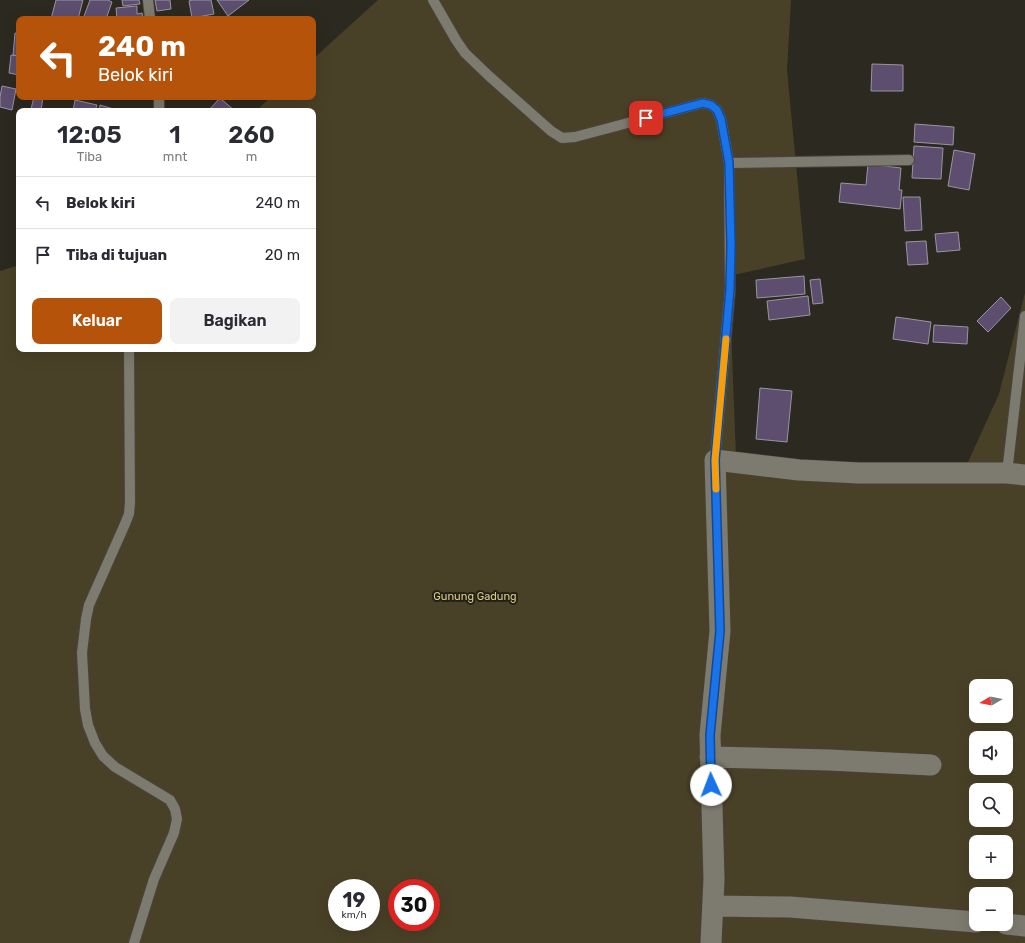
<!DOCTYPE html>
<html lang="id">
<head>
<meta charset="utf-8">
<style>
	body { margin:0; font-family:Rubik,sans-serif; background:#f2f2f3; color:#2b2b33; height:100vh; display:flex; flex-direction:column; font-size:15px; white-space:nowrap }
	* { box-sizing:border-box; margin:0 }
	p { font-size:13px; color:#7c7c81 }
	.icon { flex:none; width:22px; height:22px; fill:none; stroke:currentColor; stroke-width:2; stroke-linecap:round; stroke-linejoin:round }
	.map { position:relative; flex:1; overflow:hidden }
	.panel { position:absolute; left:16px; top:108px; width:300px; height:244px; display:flex; flex-direction:column; background:#fff; border-radius:8px; box-shadow:0 4px 16px #0002 }
	.panel>* { flex:none }
	.top-card { position:absolute; left:16px; top:16px; width:300px; height:84px; border-radius:8px; box-shadow:0 4px 16px #0002; background:#b45309; color:#fff; overflow:hidden }
	.needle { width:26px; rotate:260deg }
	.buttons { position:absolute; left:969px; top:679px; display:grid; gap:8px }
	.buttons a { display:grid; place-items:center; width:44px; height:44px; border-radius:8px; background:#fff; box-shadow:0 4px 16px #0002; font-size:20px }
	.speed { position:absolute; left:328px; top:879px; display:flex; gap:8px; font-size:20px; font-weight:700; text-align:center }
	.speed>* { display:grid; place-content:center; width:52px; height:52px; border-radius:50%; background:#fff; box-shadow:0 4px 16px #0002; line-height:1 }
	.speed small { font-size:10px; font-weight:400 }
	.speed .limit { border:6px solid #d22; background:#fff; color:#111 }
	.pin { position:absolute; display:grid; place-items:center; width:34px; height:34px; color:#fff; margin:-17px; border-radius:8px; box-shadow:0 2px 6px #0006 }
	.me { position:absolute; width:44px; margin:-22px; rotate:358deg; stroke-linejoin:round; filter:drop-shadow(0 0 3px #0008) }
	.turn { display:flex; align-items:center; gap:14px; height:84px; padding:0 16px; font-size:18px }
	.turn .icon { width:52px; height:52px; stroke-width:2.5 }
	.turn b { display:block; font-size:28px; line-height:34px }
	.eta { display:flex; justify-content:space-evenly; align-items:center; height:68px; text-align:center }
	.eta b { font-size:24px; font-weight:600; line-height:28px }
	.primary-button { display:flex; gap:8px; margin-top:auto; padding:8px 16px }
	.primary-button a { flex:1; height:46px; border-radius:8px; background:#b45309; color:#fff; font-size:16px; font-weight:600; line-height:46px; text-align:center }
	.primary-button a+a { background:#f2f2f3; color:#2b2b33 }
	ul { padding:0; list-style:none }
	li { display:flex; align-items:center; gap:12px; height:52px; padding:0 16px; border-top:1px solid #e1e1e2 }
	li div { flex:1 }
	li b { display:block; font-size:15px }
	li em { font-style:normal }
	.map>svg:first-child { display:block }
</style>
</head>
<body>
<div class="map">
<svg width="1025" height="943" viewBox="0 0 1025 943">
	<rect width="100%" height="100%" fill="#2c2920"/>
	<path fill="#494127" fill-rule="evenodd" d="M378 0H791L787 70 805 259 729 276 736 457 765 473 968 462 999 394 1025 293V943H0V271L19 265V349H313V111H256L271 97H313V59ZM976 686H1006V716H976ZM976 738H1006V768H976ZM976 790H1006V820H976ZM976 842H1006V872H976ZM337 888H371V922H337ZM397 888H431V922H397ZM976 894H1006V924H976Z"/>
	<path fill="#5d4e6f" stroke="#9995a0" d="M56 0H83L78 19H51Z
		M90 0H108L112 2 106 19H83Z
		M122 0H139L140 4 123 6Z
		M155 0H170L171 9 157 11Z
		M192 0H211L214 14 192 18 189 1Z
		M217 0H249L228 16Z
		M137 6V14L142 13 143 19H117L116 8Z
		M15 33 19 34V56L13 55Z
		M11 55 19 56V75L9 73Z
		M872 64 903 65V91H871Z
		M2 86 16 89 12 110 0 107V97Z
		M34 97H43L41 111 31 109Z
		M220 98 235 111H208Z
		M75 100 97 105 95 111H73Z
		M100 105 117 110V111H99Z
		M915 124 954 127 953 145 914 142Z
		M914 146 943 148 941 179 912 178Z
		M954 150 975 154 969 190 948 186Z
		M868 164 901 168 899 190H902L900 209 839 202 841 183 866 185Z
		M903 197H920L922 230 905 231Z
		M958 232 960 250 937 252 935 234Z
		M926 241 928 264 908 265 906 242Z
		M804 276 805 294 757 298 756 280Z
		M820 279 823 303 813 304 810 280Z
		M808 296 810 315 769 320 767 301Z
		M1001 297 1011 308 988 332 977 321Z
		M896 317 931 322 928 344 893 339Z
		M934 325 968 327 967 344 933 342Z
		M760 388 792 391 787 442 756 439Z"/>
	<g fill="none" stroke-linecap="round" stroke-linejoin="round">
		<g stroke="#48453d" stroke-width="12">
			<path id="service" d="M148 0 150 19
				M433 0 456 40 465 53 489 76 551 131 562 138 575 137 703 103 711 105 717 110 721 119 729 163 730 289 715 460
				M159 97V111
				M729 163 909 160
				M129 349 130 502 129 514 125 524 89 605 86 619 82 653 85 709 88 725 95 743 103 756 115 767 170 800 175 809 177 819 174 833 154 879 134 943
				M1007 473 1025 316"/>
		</g>
		<g stroke="#48453d" stroke-width="22">
			<path id="minor" d="M710 757 829 760 931 765
				M714 906 790 907 976 922
				M1006 924 1025 926
				M711 943 714 879 710 735 720 631 715 460 799 470 859 473H1007L1025 475"/>
		</g>
		<use href="#service" stroke="#7d7a6f" stroke-width="10"/>
		<use href="#minor" stroke="#7d7a6f" stroke-width="21"/>
	</g>
	<g fill="none" stroke-linecap="round" stroke-linejoin="round">
		<g stroke="#114b97" stroke-width="10">
			<path id="route" d="M646 118 703 103 711 105 717 110 721 119 729 163 731 246 730 289 715 460 720 631 710 735 711 785"/>
		</g>
		<use href="#route" stroke="#1a73e8" stroke-width="7"/>
		<path stroke="#f59e0b" stroke-width="7" d="M716 489 715 460 726 339"/>
	</g>
	<g text-anchor="middle" stroke-width="4" stroke-linejoin="round" paint-order="stroke">
		<g font-size="11" fill="#dcc989" stroke="#232017">
			<text x="475" y="600">Gunung Gadung</text>
		</g>
	</g>
</svg>
<div class="buttons">
<a><svg class="needle" viewBox="-14 -14 28 28"><path d="M0-13l5 13h-10z" fill="#e53935"/><path d="M0 13l5-13h-10z" fill="#7c7c81"/></svg></a>
<a><svg class="icon" aria-label="sound" viewBox="0 0 24 24"><path d="M4 9h4l5-4v14l-5-4H4zM17 9q2 3 0 6"/></svg></a>
<a><svg class="icon" aria-label="search" viewBox="0 0 24 24"><circle cx="10" cy="10" r="6"/><path d="M15 15l6 6"/></svg></a>
<a>+</a>
<a>−</a>
</div>
<div class="speed"><div>19<small>km/h</small></div><div class="limit">30</div></div>
<div class="pin" style="left:646px;top:118px;background:#d93025"><svg class="icon" aria-label="arrive" viewBox="0 0 24 24"><path d="M6 21V4h12l-3 4 3 4H6"/></svg></div>
<svg class="me" style="left:711px;top:785px" viewBox="-20 -20 40 40"><circle r="19" fill="#fff"/><path d="M0-13L10 11 0 6-10 11z" fill="#1a73e8"/></svg>
<div class="top-card">
<div class="turn"><svg class="icon" aria-label="left" viewBox="0 0 24 24"><path d="M17 20v-9H6M10 6l-5 5 5 5"/></svg><div><b>240 m</b>Belok kiri</div></div>
</div>
<section class="panel">
<div class="eta">
<div><b>12:05</b><p>Tiba</p></div>
<div><b>1</b><p>mnt</p></div>
<div><b>260</b><p>m</p></div>
</div>
<ul>
<li><svg class="icon" aria-label="left" viewBox="0 0 24 24"><path d="M17 20v-9H6M10 6l-5 5 5 5"/></svg><div><b>Belok kiri</b></div><em>240 m</em></li>
<li><svg class="icon" aria-label="arrive" viewBox="0 0 24 24"><path d="M6 21V4h12l-3 4 3 4H6"/></svg><div><b>Tiba di tujuan</b></div><em>20 m</em></li>
</ul>
<div class="primary-button"><a>Keluar</a><a>Bagikan</a></div>
</section>
</div>
</body>
</html>
